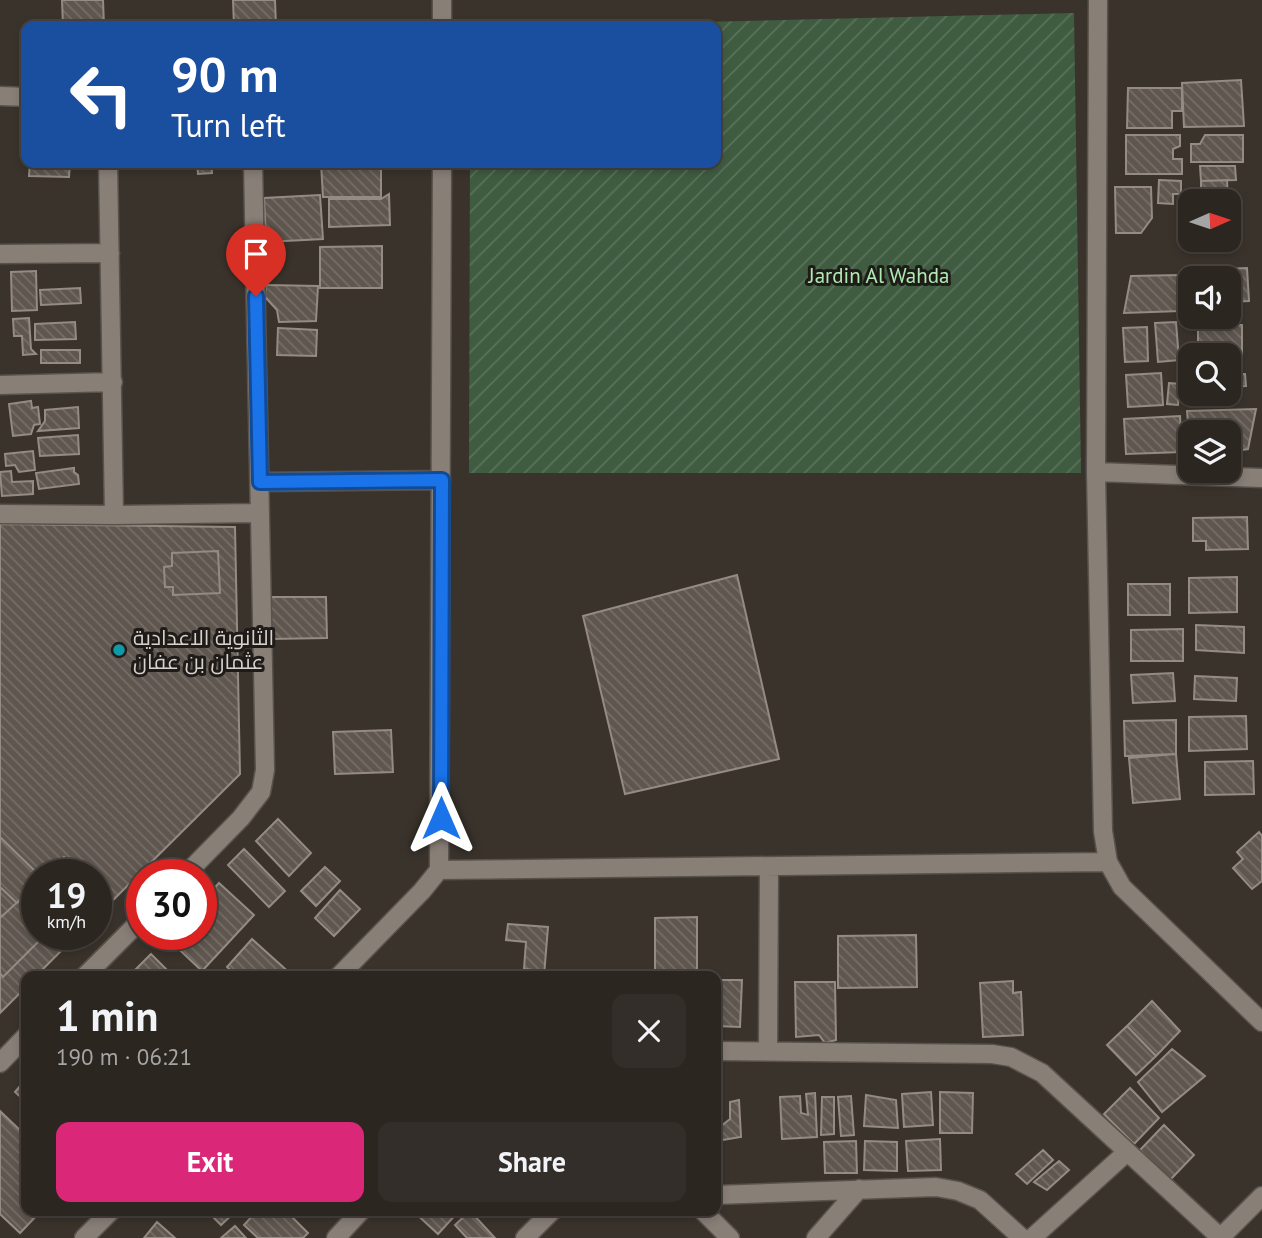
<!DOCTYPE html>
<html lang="en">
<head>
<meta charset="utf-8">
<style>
	body { margin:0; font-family:"PT Sans",Cairo,sans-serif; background:#342e2a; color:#f1f3f6; height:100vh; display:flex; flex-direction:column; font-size:26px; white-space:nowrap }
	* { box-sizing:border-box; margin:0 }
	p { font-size:23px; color:#a6a5a5 }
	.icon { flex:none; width:38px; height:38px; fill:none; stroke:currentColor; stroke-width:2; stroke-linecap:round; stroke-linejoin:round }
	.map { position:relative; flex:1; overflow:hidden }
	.drawer { position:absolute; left:21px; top:971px; width:700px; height:245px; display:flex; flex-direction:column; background:#2c2621; border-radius:14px; box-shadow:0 4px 10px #0003,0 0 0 2px #48433f }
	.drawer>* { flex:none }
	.guide { position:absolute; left:21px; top:21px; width:700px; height:147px; border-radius:14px; box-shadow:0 4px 10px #0003,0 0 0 2px #48433f; background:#1a4fa0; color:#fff; overflow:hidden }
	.needle { width:46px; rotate:87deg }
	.controls { position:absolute; left:1178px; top:189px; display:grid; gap:14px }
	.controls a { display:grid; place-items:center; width:63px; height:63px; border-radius:14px; background:#2c2621; box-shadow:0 4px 10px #0003,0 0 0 2px #48433f; font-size:35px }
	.speed { position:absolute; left:21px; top:859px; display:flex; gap:14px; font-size:35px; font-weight:700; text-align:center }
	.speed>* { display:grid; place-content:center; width:91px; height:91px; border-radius:50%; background:#2c2621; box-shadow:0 4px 10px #0003,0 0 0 2px #48433f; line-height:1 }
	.speed small { font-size:18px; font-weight:400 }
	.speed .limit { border:10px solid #d22; background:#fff; color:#111 }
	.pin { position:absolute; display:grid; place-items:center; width:60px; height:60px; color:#fff; margin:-72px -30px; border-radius:50% 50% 50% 0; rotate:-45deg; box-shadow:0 0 7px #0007 }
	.pin .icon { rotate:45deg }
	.me { position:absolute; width:77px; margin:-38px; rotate:0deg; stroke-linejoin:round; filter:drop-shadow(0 0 5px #0008) }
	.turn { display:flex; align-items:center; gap:24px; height:147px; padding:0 35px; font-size:32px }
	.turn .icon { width:91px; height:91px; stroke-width:2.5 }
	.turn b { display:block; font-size:49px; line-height:60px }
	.round { display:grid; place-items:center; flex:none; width:74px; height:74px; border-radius:14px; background:#342e2a }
	.overview { display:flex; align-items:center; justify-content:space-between; height:119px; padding:0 35px }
	h1 { font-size:42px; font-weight:800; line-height:52px }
	.primary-button { display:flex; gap:14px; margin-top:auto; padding:14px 35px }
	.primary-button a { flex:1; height:80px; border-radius:14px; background:#db2777; color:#fff; font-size:28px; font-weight:800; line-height:80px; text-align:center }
	.primary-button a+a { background:#342e2a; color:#f1f3f6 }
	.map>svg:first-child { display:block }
</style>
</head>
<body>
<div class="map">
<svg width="1262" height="1238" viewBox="0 0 1262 1238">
	<defs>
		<pattern id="garden-furrows" width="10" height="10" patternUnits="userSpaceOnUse" patternTransform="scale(1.75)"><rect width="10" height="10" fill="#3f5c41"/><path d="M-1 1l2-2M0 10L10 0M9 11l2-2" fill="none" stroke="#5a725b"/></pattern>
		<pattern id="building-back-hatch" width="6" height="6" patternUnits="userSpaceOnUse" patternTransform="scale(1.75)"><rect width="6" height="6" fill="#5f574f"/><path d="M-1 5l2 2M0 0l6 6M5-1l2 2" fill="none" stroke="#756e67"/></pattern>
	</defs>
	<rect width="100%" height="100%" fill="#3a332c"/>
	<path fill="url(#garden-furrows)" d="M1074 13 1081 473H469L470 163H716V26H537Z"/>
	<path fill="url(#building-back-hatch)" stroke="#948b83" stroke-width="2" d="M62 0H103L104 26H63Z
		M233 0H275L276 26H234Z
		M1241 80 1244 126 1184 127 1182 83Z
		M1128 88H1182V111H1172V128H1127Z
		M1126 135H1180V146L1173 149V159H1182V174H1126Z
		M1205 135H1243V162H1191V144H1200Z
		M30 163H70L69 177 29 176Z
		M197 163H211L212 173 198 174Z
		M321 163H381V197H323Z
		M1200 166H1235L1236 180 1201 181Z
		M1159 180 1181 181V194H1173V204L1158 203Z
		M1227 180 1228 201H1201V181Z
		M1115 187H1151L1152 218 1141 233H1116Z
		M389 194 390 225 329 227V199H381Z
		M320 195 323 239 266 242 264 198Z
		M382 246V288H320V247Z
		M1247 268 1249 301 1228 302V278H1200L1199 270Z
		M36 271 37 310 12 311 11 272Z
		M1180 275V311L1124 313 1131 276Z
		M266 285 318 286 316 321 279 322 277 310 265 297Z
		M80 288 81 303 41 305 40 290Z
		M29 318 31 349 36 354 23 355 22 336H14L13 319Z
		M75 322 76 339 35 340V324Z
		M1176 322 1179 360 1158 362 1155 323Z
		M1198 325H1242V358L1228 359V355H1198Z
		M1147 327 1148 361 1125 362 1123 328Z
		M278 328 317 330 316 356 277 355Z
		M41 350H80V363H41Z
		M1161 373 1163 405 1128 407 1126 375Z
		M1245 374 1246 386 1228 387V375Z
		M1169 383 1180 384 1178 405 1167 404Z
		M31 401 32 408 38 407 40 424 34 425 31 434 13 436 9 404Z
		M78 407 79 428 38 431 45 421V410Z
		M1256 409 1248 449 1228 452V432H1190V444L1187 411Z
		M1180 416 1182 452 1126 454 1124 419Z
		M78 435 79 454 40 456 38 438Z
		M33 451 35 470 19 472 15 465 6 466 5 454Z
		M74 468V472L78 475 79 484 39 489 36 473Z
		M11 471 12 482 33 481V494L2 496 0 472Z
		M1247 517 1248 549 1206 550V541H1193V518Z
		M0 524 235 527 240 774 96 917V875H37V934H78L36 976H26V987L0 1013Z
		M218 551 220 593 173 595V587H165L164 567 172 566V553Z
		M737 575 779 759 625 794 583 616Z
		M1237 577V612L1189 613V578Z
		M1128 584H1170V615H1128Z
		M271 597H326L327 638 271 639Z
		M1196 625 1244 627V653L1196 650Z
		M1183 629V661H1131V630Z
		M1173 673 1175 701 1133 703 1131 675Z
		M1195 676 1237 678 1236 701 1194 699Z
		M1246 716 1247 749 1189 751V717Z
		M1176 720V754L1125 756 1124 721Z
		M391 730 393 772 335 774 333 732Z
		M1176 754 1180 799 1133 803 1129 758Z
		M1253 761 1254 794 1205 795V762Z
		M278 819 311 853 289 876 256 841Z
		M1259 832 1262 836V881L1252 889 1233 868 1243 859 1237 852Z
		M0 837 39 875H37V884L17 903 0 887Z
		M244 849 285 891 269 907 228 865Z
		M64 857 84 875H46Z
		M325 867 340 881 316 906 301 891Z
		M219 883 254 915 202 971 168 939 172 934H201V903Z
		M37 884V934H46L3 977 0 973V918Z
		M340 890 360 909 334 936 315 918Z
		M697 917V970H655V918Z
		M508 924 548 927 544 976H535L533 970 524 969 526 942 506 940Z
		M916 935 917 987 838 988V936Z
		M252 939 293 976H237L227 967Z
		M151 954 173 976H129Z
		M716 980H742L740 1027 716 1026Z
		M1013 981V993L1021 992 1023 1035 983 1037 980 983Z
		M795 982H835L836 1040 825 1043 819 1035 796 1037Z
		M1152 1001 1180 1031 1156 1056 1127 1026Z
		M1127 1026 1156 1056 1136 1075 1107 1045Z
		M1172 1049 1205 1076 1162 1112 1138 1082Z
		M26 1079V1102L15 1092Z
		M1130 1088 1159 1118 1134 1144 1104 1114Z
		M931 1092 933 1125 904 1127 902 1094Z
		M940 1092 973 1093 972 1133H940Z
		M815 1093 817 1137 782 1139 780 1097 800 1096 801 1113 808 1115 806 1094Z
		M866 1095 896 1100 898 1128 864 1126Z
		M851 1096 854 1135 841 1136 838 1097Z
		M822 1097H834V1134L821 1135Z
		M739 1100 741 1137 722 1140 720 1127 730 1119V1102Z
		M0 1111 26 1136V1211H41L20 1233 0 1214Z
		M1164 1125 1194 1155 1170 1180 1140 1150Z
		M940 1139 941 1170 908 1171 906 1141Z
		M856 1141 857 1173H825L824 1142Z
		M865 1141 897 1142V1171L864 1170Z
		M1043 1150 1053 1160 1027 1184 1016 1174Z
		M1059 1161 1069 1170 1047 1190 1034 1182Z
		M207 1211H236L221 1225Z
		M257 1211H286L308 1233 303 1238H258L244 1225Z
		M413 1211H459L438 1234Z
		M470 1211 495 1238H467L455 1225Z
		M157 1222 175 1238H144Z
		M235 1226 246 1238H221Z"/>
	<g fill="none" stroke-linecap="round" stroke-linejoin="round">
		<g stroke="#58524c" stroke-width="21">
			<path id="street" d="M1098 0 1096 472 1103 831 1108 862
				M442 26V0
				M0 96 26 97
				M108 163 114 515
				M0 254 110 253
				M0 385 113 382
				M1096 472 1262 478
				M260 482 441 480
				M0 514 114 515 260 513
				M439 870 442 163
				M185 875 241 818 261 792 265 770 253 163
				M85 976 142 919
				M339 976 422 891 439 870 1108 862 1122 887 1262 1022
				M716 1051 992 1054 1011 1057 1042 1073 1221 1238
				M768 1051 769 868
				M0 1063 26 1036
				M716 1195 936 1187 958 1191 980 1200 1022 1238
				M703 1211 730 1238
				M84 1238 111 1211
				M336 1238 361 1211
				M525 1238 552 1211
				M816 1238 859 1189
				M1032 1238 1127 1152
				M1220 1238 1262 1196"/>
		</g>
		<use href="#street" stroke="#887f77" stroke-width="18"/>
	</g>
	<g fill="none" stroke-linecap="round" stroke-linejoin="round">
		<g stroke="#114b97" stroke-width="18">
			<path id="route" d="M256 296 260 482 442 480 441 818"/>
		</g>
		<use href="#route" stroke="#1a73e8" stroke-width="12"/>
	</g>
	<circle fill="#0f9aa8" stroke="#1f1b18" stroke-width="2.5" cx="119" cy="650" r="7"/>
	<g text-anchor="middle" stroke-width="6" stroke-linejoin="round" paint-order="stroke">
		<g font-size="21" fill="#aeebb1" stroke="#1f1b18">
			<text x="879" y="283">Jardin Al Wahda</text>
		</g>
		<g font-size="21" fill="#d7d2ce" stroke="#1f1b18" text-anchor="start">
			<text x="133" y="645">الثانوية الاعدادية<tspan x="133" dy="24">عثمان بن عفان</tspan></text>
		</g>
	</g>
</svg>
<div class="controls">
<a><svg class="needle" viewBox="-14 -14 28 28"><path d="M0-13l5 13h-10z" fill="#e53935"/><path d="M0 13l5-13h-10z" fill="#a6a5a5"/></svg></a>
<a><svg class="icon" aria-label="sound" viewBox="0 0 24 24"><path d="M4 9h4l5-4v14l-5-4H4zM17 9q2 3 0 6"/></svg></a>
<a><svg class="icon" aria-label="search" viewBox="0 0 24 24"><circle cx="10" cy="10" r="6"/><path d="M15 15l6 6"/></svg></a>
<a><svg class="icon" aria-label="layers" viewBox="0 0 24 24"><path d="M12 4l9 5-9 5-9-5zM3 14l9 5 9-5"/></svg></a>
</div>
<div class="speed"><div>19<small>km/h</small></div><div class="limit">30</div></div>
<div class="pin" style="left:256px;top:296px;background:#d93025"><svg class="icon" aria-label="arrive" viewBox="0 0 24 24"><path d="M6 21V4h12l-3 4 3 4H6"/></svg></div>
<svg class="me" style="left:441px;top:818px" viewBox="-20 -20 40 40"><path d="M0-17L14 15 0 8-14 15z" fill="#1a73e8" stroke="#fff" stroke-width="4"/></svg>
<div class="guide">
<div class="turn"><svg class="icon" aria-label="left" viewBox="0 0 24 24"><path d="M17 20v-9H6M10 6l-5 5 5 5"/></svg><div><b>90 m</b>Turn left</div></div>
</div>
<section class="drawer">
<div class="overview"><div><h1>1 min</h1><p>190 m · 06:21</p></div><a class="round"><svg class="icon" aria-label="close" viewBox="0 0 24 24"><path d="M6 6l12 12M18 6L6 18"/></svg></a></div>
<div class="primary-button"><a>Exit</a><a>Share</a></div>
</section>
</div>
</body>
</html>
